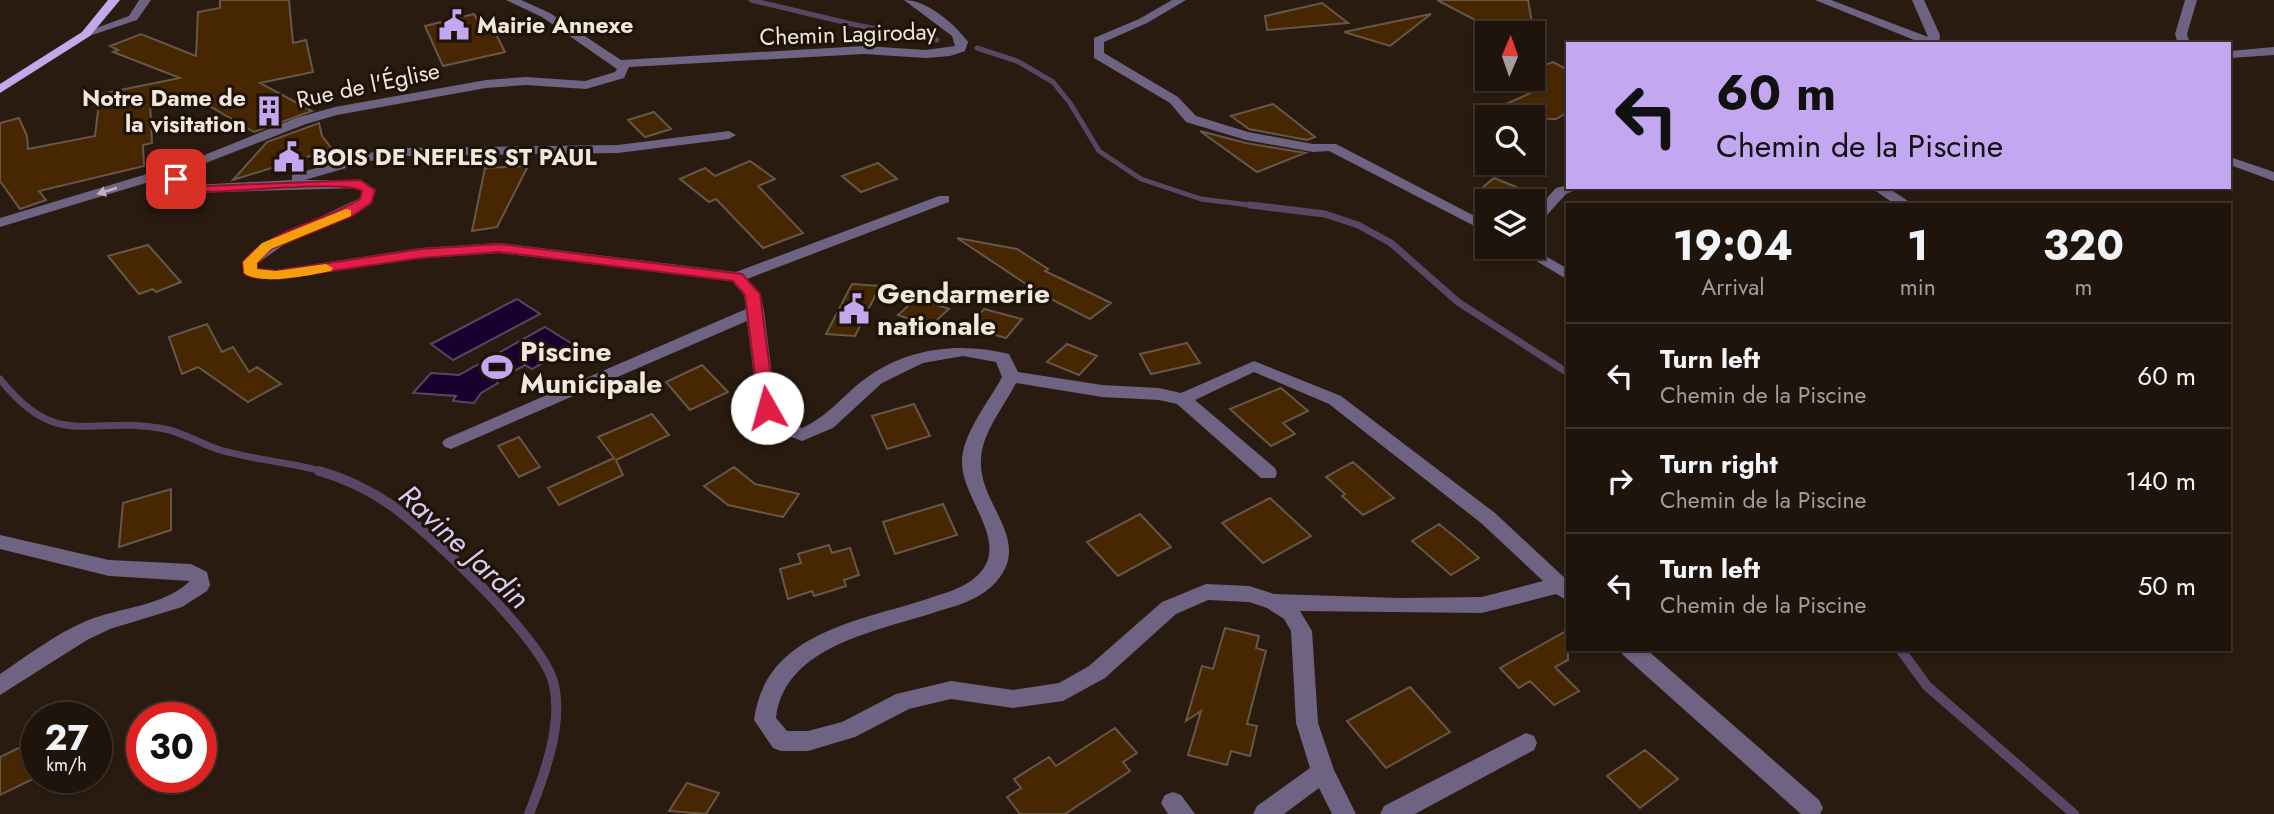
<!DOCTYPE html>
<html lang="en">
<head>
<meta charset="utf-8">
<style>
	body { margin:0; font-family:Jost,sans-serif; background:#2c2119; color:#f1f3f6; height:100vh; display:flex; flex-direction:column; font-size:26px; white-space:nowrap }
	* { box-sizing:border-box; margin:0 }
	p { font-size:23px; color:#a19e9d }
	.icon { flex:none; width:38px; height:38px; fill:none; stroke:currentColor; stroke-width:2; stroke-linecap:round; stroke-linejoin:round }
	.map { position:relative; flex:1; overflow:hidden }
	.side { position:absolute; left:1566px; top:203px; width:665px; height:448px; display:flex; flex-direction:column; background:#1f140b; border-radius:0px; box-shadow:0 2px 5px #0004,0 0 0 2px #3c332c }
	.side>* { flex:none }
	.banner { position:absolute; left:1566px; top:42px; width:665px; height:147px; border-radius:0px; box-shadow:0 2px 5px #0004,0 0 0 2px #3c332c; background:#c4a7f1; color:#111; overflow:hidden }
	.needle { width:46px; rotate:2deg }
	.controls { position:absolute; left:1475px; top:21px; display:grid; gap:14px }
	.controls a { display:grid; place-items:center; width:70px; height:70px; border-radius:0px; background:#1f140b; box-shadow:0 2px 5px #0004,0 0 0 2px #3c332c; font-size:35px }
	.speed { position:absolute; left:21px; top:702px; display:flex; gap:14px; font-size:35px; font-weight:700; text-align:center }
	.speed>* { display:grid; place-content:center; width:91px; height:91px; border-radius:50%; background:#1f140b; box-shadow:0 2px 5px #0004,0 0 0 2px #3c332c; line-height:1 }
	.speed small { font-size:18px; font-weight:400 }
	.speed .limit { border:10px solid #d22; background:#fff; color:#111 }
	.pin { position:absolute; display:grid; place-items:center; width:60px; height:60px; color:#fff; margin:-30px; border-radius:14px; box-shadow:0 4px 10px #0006 }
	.me { position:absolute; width:77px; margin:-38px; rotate:353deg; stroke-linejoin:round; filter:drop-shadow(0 0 5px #0008) }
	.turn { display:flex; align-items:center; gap:24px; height:147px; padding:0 35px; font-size:32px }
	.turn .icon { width:91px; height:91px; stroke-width:2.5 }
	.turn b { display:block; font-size:49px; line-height:60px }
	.eta { display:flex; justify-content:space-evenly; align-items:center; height:119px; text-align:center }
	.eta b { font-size:42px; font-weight:700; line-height:49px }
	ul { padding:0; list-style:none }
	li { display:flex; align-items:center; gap:21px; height:105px; padding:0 35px; border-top:2px solid #3c332c }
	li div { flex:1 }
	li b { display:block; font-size:26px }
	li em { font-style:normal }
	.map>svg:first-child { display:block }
</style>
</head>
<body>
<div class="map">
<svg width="2274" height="814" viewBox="0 0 2274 814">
	<rect width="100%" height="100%" fill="#291b0f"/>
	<path fill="#18002f" stroke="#594564" stroke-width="2" d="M517 299 540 314 453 360 431 344Z
		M545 327 574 345 532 369 525 365 496 381 498 383 481 393 474 403 453 401 456 396 413 393 431 373 459 375Z"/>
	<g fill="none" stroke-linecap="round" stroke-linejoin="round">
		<path stroke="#594564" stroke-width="5" d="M751 0 856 25 937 40
			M977 48 1017 61 1053 82 1070 103 1099 151 1141 179 1201 199 1265 207"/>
		<path stroke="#594564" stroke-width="7" d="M1250 205 1325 214 1358 225 1391 243 1458 302 1568 373
			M0 379C58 453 90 414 165 429 184 433 201 444 220 450 254 460 290 462 325 472"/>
		<path stroke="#594564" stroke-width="10" d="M319 471C345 478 369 490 391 505 429 532 545 641 554 685 563 726 544 776 529 814
			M1900 649 1927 686 2074 814"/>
	</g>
	<path fill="#472702" stroke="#665749" stroke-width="2" d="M220 0H289L293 43 306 40 313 72 260 83 312 111 254 132 194 97 150 103 152 143 143 145 144 166 39 191 46 200 20 209 0 181V123L19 118 27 136 28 149 95 136 100 94 180 78 113 52 118 50 110 46 141 34 196 56 198 12 220 8Z
		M1437 0H1528L1532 23 1536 25 1500 33Z
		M1322 3 1348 23 1267 30 1265 16Z
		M474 14 484 32 494 30 505 52 443 66 425 26Z
		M1431 14 1390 46 1344 32Z
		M1553 62 1568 70V112L1556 119 1477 117 1535 91 1497 81 1533 79V69Z
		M1273 104 1315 137 1307 140 1249 129 1231 116Z
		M654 112 671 129 645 137 628 120Z
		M319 123 322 136 332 149 233 180 267 142Z
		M1200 131 1246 143 1305 153 1257 172Z
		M750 161 775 179 758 186 803 233 763 248 716 199 709 202 680 179 705 168 715 176Z
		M878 163 897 179 861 192 842 176Z
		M528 166 497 227 472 231 485 168Z
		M1494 178 1543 198 1540 201H1493L1475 194Z
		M957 238 1017 249 1048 269 1045 271 1111 303 1090 319 1041 294Z
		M148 245 181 282 156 292 153 289 139 294 108 256Z
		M852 284 880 286 855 336 826 334Z
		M917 298 949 309 930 326 898 315Z
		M984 309 1022 319 1006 338 968 327Z
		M207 324 222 352 233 347 249 372 257 367 281 384 248 402 198 367 182 374 169 337Z
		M1187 343 1200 363 1151 374 1140 354Z
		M1067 344 1097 356 1079 375 1047 362Z
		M702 365 728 392 690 410 666 382Z
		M1281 388 1308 411 1283 423 1295 434 1271 446 1230 409Z
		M914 404 930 436 887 449 872 416Z
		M652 414 669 435 616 460 623 475 559 505 548 488 614 458 598 437Z
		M519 437 540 467 519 477 498 446Z
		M1353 462 1394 498 1363 515 1342 496 1345 494 1326 477Z
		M734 467 755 484 799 494 783 517 728 505 704 486Z
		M171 489V530L119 547 123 503Z
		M1270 498 1311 536 1263 563 1222 523Z
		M943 504 957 535 895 554 883 522Z
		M1140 514 1171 547 1118 576 1087 542Z
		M1439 524 1461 542 1479 558 1451 575 1412 541Z
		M829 545 832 553 850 548 859 575 844 580 846 586 814 596 812 591 788 599 780 569 801 563 798 554Z
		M1225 628 1259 636 1256 648 1266 651 1247 724 1257 726 1250 756 1231 751 1227 765 1188 755 1201 711 1186 721 1202 666 1213 669Z
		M1568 630V660L1555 667 1579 691 1554 705 1530 681 1519 688 1500 668Z
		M1410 687 1450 732 1386 768 1347 721Z
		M1115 728 1137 753 1123 762 1130 771 1065 814H1020L1007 797 1021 788 1014 779 1049 757 1056 766Z
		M37 739V777L0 795V757Z
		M1645 750 1678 779 1640 808 1607 776Z
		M687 783 719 793 706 814 669 811Z"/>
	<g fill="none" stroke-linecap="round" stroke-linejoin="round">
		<path fill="#6f6383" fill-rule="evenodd" d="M139 0H151L137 20 86 37 80 34 129 16Z
			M506 0H521L550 13 621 60 864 46 926 50 955 46 952 36 904 0C927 0 955 24 968 42L965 51 950 56 926 58 864 54 629 67 624 78 586 89 526 85 486 88 337 115 306 124 180 173 185 180 193 185 292 180V175L368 153 402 148 618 145 729 131 736 135 729 139 618 153 402 156 370 161 305 180H361L376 190 371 203 282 246 258 263V269L276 270 421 248 499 243 736 272 939 196H949V202L747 279 760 294 764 311 776 407 788 423 802 428C831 415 844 393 869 376 910 347 962 342 1009 354L1018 372 1102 385 1159 388 1181 393 1254 361 1341 396 1495 513 1568 581V601L1556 594 1482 613 1300 611 1312 631 1318 723 1334 770 1356 814H1332L1319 788 1284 814H1253L1257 806 1310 768 1296 723 1291 631 1284 619 1267 608 1249 602 1208 600 1176 614 1105 678 1063 701 1013 708 951 699 909 709 855 737 808 751H781L773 748 754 720C765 634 855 622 924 600 941 594 963 589 977 576 1012 544 962 499 962 463 962 433 989 402 1002 377L996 362 963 356 923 363 882 383 833 428 802 441 776 431 758 408 747 321 451 449 445 447 442 443 445 439 746 309 744 295 732 281 499 253 421 258 276 280 246 276 242 262 272 240 360 198 362 191 358 188 191 193 175 186 169 176 0 227V218L187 162 296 118 335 107 486 80 526 77 585 81 615 72 617 69 542 17ZM1254 372 1329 404 1481 523 1543 581 1482 597 1400 598 1274 594 1249 586 1206 584 1162 602 1089 666 1059 683 1013 690 951 681 896 694 842 722 808 731H787L776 718C785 644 880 631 939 611 956 606 977 600 991 587 1038 543 978 506 981 460 982 432 1004 407 1016 383L1102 397 1159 400 1177 404 1261 478H1275L1277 473 1275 468 1195 400Z
			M1172 0H1186L1147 23 1104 42V53L1178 97 1196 116 1248 132 1313 144H1336L1488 223V233L1329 151 1313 152 1246 140 1186 122 1170 103 1094 58V38L1139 19Z
			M1815 0H1831L1928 37 1912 0H1924L1940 35 1939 44H1924Z
			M2185 0H2197L2187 34 2190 44H2178L2175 34Z
			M2274 47V55L2230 58V51Z
			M2230 157 2274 172V181L2230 165Z
			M1568 185V187H1582L1566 194 1538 225 1533 226V213L1556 188Z
			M1870 187H1887L1914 205H1896Z
			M1513 247H1530L1568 269V280Z
			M0 535 109 560 191 564 207 572 210 585 207 591 182 607 110 629 87 640 0 695V674C27 656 54 635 84 622 118 607 163 607 190 581L109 576 0 549Z
			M1620 649H1646L1819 800 1823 808 1820 814H1801L1623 655Z
			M1526 733 1534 736 1537 743 1534 750 1415 814H1380L1384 806Z
			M1173 792 1181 795 1195 814H1168L1161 803 1165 795Z"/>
		<path fill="#c2a9eb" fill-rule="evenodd" d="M108 0H120L90 36 0 93V84L82 32Z"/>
	</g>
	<defs><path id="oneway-solid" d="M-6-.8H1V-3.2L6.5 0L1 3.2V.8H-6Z" transform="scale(1.75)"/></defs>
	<use fill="#bcb2ba" href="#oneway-solid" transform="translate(107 191) rotate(163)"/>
	<path fill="#e11d48" stroke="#92132f" stroke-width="2" d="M176 175 194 185 208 186 360 180 375 190 371 203 352 216 271 249 257 263V269L276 271 421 249 499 244 742 274 760 294 775 408 767 414 759 408 745 295 733 281 499 252 421 258 276 279 251 277 244 273 243 262C271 228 324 222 360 199L362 191C346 179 221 194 191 192L171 181V176Z"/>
	<path fill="#f59e0b" d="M346 209 351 210V216L271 249 257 263V269L276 271 326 264 333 268 331 271C311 275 260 286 244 273L243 262 262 243Z"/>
	<defs>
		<g id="civic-bare" transform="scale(2.415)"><path d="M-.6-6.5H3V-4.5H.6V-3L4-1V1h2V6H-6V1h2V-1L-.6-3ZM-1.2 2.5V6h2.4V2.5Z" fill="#c4a7f1" stroke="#1f1207" stroke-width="2.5" paint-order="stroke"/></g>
		<g id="building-bare" transform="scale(2.415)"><path d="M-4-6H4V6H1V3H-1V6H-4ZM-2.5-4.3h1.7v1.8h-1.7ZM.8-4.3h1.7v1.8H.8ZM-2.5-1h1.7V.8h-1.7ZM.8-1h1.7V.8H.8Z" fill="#c4a7f1" stroke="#1f1207" stroke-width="2.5" paint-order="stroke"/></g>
		<g id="stadium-bare" transform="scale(2.415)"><path d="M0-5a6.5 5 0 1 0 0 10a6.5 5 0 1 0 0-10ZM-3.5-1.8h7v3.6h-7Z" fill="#c4a7f1" stroke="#1f1207" stroke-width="2.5" paint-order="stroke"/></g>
	</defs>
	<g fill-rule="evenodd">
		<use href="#civic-bare" x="454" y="25"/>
		<use href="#building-bare" x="269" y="111"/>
		<use href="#civic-bare" x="289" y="157"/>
		<use href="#civic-bare" x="854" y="309"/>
		<use href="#stadium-bare" x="497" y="367"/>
	</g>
	<g text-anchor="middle" stroke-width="6" stroke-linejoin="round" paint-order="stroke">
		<g font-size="23" font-weight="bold" fill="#f0e7df" stroke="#1f1207" text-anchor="start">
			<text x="477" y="33">Mairie Annexe</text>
			<text x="246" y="106" text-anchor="end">Notre Dame de<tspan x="246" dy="26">la visitation</tspan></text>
			<text x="312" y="165">BOIS DE NEFLES ST PAUL</text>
		</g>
		<g font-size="23" fill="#f0e7df" stroke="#1f1207">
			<text transform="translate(848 34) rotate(-2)" y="8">Chemin Lagiroday</text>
			<text transform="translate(368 85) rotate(-12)" y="8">Rue de l'Église</text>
		</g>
		<g font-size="28" font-weight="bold" fill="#f0e7df" stroke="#1f1207" text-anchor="start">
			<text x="877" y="303">Gendarmerie<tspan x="877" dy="32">nationale</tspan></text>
			<text x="520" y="361">Piscine<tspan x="520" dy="32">Municipale</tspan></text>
		</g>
		<g font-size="30" font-style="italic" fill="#d9caf3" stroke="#1f1207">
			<text transform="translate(464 547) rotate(43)" y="10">Ravine Jardin</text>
		</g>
	</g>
</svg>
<div class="controls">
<a><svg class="needle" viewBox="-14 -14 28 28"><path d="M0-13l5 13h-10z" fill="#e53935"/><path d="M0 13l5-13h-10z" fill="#a19e9d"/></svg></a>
<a><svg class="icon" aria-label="search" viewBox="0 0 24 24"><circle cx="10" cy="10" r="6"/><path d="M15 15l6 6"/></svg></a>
<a><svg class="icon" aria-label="layers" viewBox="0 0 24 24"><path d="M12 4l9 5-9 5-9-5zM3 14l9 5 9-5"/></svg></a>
</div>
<div class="speed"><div>27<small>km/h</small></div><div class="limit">30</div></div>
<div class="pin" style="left:176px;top:179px;background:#d93025"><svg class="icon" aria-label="arrive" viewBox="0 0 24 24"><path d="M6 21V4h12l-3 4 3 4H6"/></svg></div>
<svg class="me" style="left:767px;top:408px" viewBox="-20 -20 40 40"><circle r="19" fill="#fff"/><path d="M0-13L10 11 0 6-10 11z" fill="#e11d48"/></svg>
<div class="banner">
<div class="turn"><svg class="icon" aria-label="left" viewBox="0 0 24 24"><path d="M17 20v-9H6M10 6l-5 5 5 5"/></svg><div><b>60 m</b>Chemin de la Piscine</div></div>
</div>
<section class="side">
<div class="eta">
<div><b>19:04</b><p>Arrival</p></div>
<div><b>1</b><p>min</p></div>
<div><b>320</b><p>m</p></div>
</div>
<ul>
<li><svg class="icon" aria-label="left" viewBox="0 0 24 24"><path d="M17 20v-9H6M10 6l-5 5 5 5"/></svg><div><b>Turn left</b><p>Chemin de la Piscine</p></div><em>60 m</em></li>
<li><svg class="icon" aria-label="right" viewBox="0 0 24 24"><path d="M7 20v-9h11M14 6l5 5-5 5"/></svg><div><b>Turn right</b><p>Chemin de la Piscine</p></div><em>140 m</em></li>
<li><svg class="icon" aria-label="left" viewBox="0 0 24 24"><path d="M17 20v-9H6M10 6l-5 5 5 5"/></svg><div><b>Turn left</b><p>Chemin de la Piscine</p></div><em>50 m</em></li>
</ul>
</section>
</div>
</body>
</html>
